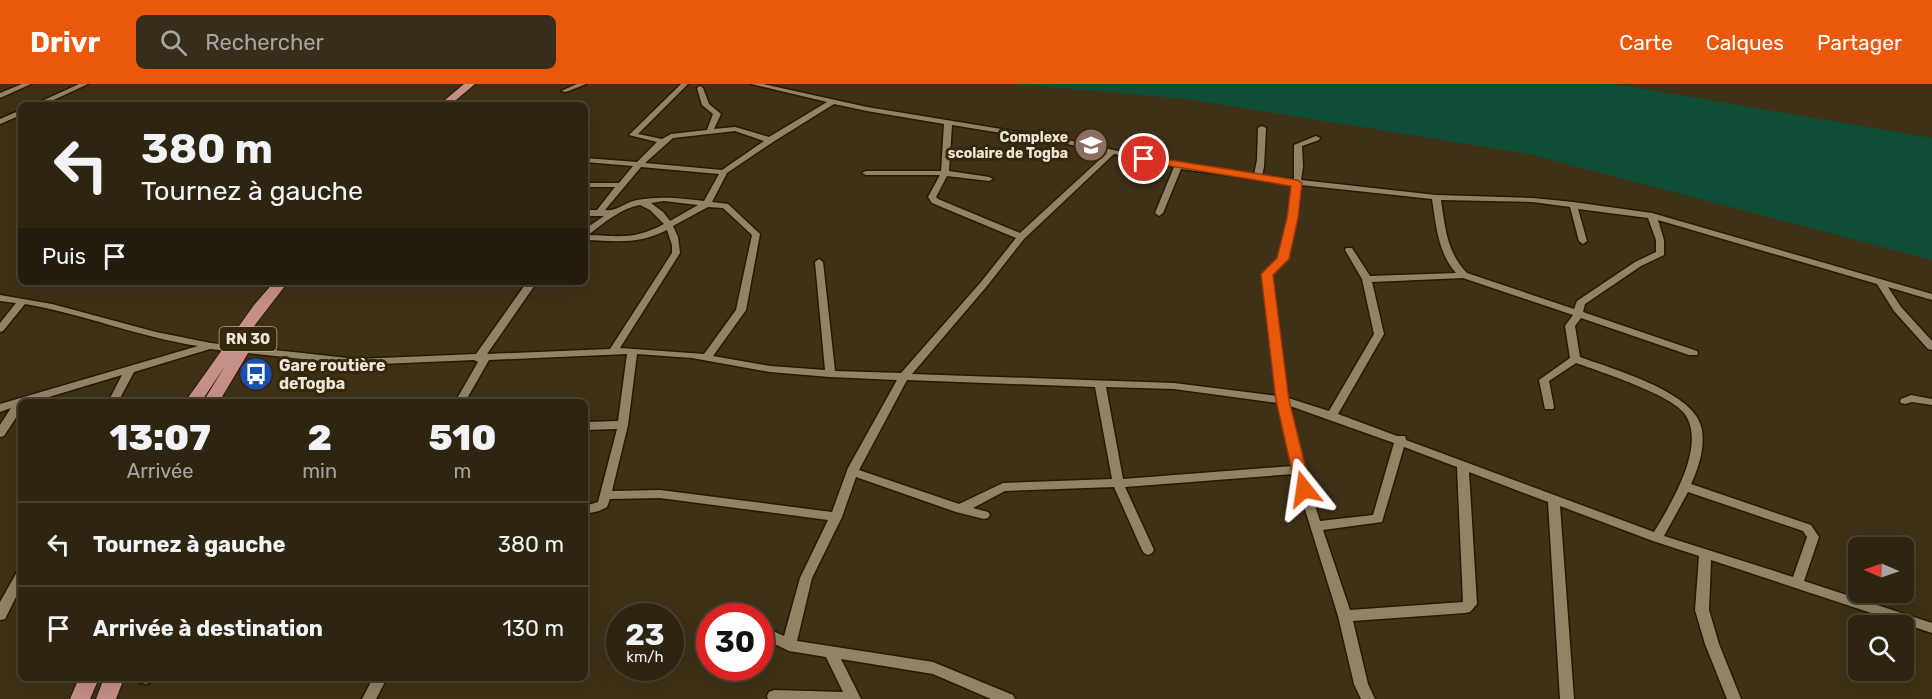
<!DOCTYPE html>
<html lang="fr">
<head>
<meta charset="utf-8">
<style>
	body { margin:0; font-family:Rubik,sans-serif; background:#362d1a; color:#f1f3f6; height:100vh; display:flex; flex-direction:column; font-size:22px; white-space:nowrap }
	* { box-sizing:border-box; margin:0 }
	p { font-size:20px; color:#a7a59f }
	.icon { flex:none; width:33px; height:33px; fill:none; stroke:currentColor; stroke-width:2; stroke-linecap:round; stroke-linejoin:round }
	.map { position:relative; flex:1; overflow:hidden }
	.drawer { position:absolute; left:18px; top:315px; width:570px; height:282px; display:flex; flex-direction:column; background:#2e2511; border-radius:9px; box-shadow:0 6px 24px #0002,0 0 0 2px #494231 }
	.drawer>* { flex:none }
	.top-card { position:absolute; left:18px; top:18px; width:570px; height:183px; border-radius:9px; box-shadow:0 6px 24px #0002,0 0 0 2px #494231; background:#2e2511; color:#f1f3f6; overflow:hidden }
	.needle { width:39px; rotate:272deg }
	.controls { position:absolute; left:1848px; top:453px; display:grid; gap:12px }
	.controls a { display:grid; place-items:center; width:66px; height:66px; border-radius:9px; background:#2e2511; box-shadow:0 6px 24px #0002,0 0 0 2px #494231; font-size:30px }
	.speed { position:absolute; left:606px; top:519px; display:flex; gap:12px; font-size:30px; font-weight:700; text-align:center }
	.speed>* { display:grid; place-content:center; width:78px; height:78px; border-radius:50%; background:#2e2511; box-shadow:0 6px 24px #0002,0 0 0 2px #494231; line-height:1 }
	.speed small { font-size:15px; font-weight:400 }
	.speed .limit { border:9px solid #d22; background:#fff; color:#111 }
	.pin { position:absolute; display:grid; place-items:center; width:51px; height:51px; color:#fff; margin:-26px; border:3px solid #fff; border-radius:50%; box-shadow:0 2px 6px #0007 }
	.me { position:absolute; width:66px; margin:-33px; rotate:345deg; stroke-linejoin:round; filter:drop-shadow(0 0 4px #0008) }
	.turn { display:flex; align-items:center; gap:21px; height:126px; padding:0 24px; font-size:27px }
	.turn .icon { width:78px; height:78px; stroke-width:2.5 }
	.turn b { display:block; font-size:42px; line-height:51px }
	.then { display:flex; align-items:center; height:57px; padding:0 24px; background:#0003; gap:12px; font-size:22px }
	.eta { display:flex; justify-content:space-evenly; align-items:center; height:102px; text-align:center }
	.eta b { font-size:36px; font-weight:800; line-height:42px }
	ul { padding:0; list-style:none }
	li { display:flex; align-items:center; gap:18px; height:84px; padding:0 24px; border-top:2px solid #494231 }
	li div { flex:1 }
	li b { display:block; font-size:22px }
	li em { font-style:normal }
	header { display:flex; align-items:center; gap:36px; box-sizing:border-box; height:84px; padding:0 30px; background:#ea580c; color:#fff }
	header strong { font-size:28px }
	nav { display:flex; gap:33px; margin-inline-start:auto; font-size:21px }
	.search { width:420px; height:54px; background:#362d1a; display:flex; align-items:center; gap:15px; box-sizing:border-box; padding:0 21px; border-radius:9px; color:#a7a59f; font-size:22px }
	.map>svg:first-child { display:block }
</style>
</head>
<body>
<header>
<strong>Drivr</strong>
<div class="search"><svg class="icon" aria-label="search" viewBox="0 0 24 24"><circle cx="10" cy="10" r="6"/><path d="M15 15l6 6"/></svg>Rechercher</div>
<nav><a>Carte</a><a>Calques</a><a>Partager</a></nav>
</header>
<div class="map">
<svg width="1932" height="615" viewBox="0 0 1932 615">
	<rect width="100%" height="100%" fill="#3e3117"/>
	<path fill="#0e4d36" d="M1015 0H1614L1932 54V176L1529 70 1187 15Z"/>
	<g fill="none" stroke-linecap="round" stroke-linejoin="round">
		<g stroke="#251900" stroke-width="3">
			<path id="minor" d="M22 0H31L0 14V9Z
				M79 0H88L43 21H33Z
				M577 0H586L566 8 561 7Z
				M681 0H688L638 50 662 55 671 50 707 46 713 30 702 21 697 4 700 2 703 4 709 20 721 30 714 45 735 43 769 53 827 18 751 0H763L867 23 1063 55 1178 80 1254 91 1257 76 1258 44 1262 42 1266 44 1264 83 1262 92 1294 95V61L1316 52 1320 54 1319 56 1302 62 1303 83 1301 96 1436 111 1533 114 1573 118 1652 129 1932 210V216L1888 203 1901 223 1932 257V266L1928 265 1894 227 1877 200 1658 136 1664 156V171L1641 182 1585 220 1583 228 1697 267 1698 269 1697 271H1689L1581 234 1575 242 1580 273C1612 285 1692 307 1701 342 1706 361 1699 383 1691 400L1811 441 1819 453 1804 497 1932 539V549L1711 476 1709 526 1719 560 1741 615H1727L1705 560 1695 526 1699 472 1653 457 1560 422 1574 615H1560L1548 418 1469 388 1477 520 1470 528 1465 529 1353 537 1368 600 1375 615H1361L1354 600 1338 532 1294 390 1125 403 1154 466 1152 469 1148 471 1144 469 1142 466 1114 403 1005 407 973 424 988 428 990 431 988 434 984 435 956 428 856 393 842 433 812 494 797 557 933 578 1013 611 1015 615H991L933 590 841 575 861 615H768L767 612 769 608 774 606 843 608 826 573 789 567 760 553V541L784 552 800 494 828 436 660 414 610 415 607 423 599 427 585 430V422L598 418 617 345 585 346V338L618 337 627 270 489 276 465 318H455L478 278 474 276 357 281 210 265 134 288 118 318H108L122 291 32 318H21V326L4 352 0 353V341L11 324 0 328V320L198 262C139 253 83 230 25 220L3 247 0 248V239L16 219 0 217V211L52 220 156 248 211 259 357 275 476 270 527 198H537L487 270 610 265 672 169V161L667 146C638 161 617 157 585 156V145L604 132H585V126H597L615 103H585V99H619L633 82 585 78V74L637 78 657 58 629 51ZM834 20 867 27 944 40 941 87H866L862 89 866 91H940L928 113 932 119 1016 154 981 198 901 289 835 287 823 178 819 175 815 178 825 286 770 282 713 272 746 226 760 150 728 120 712 118 727 89 773 58ZM952 41 1063 59 1107 69 1020 149 938 115 936 113 947 92 989 97 993 95 989 93 949 87ZM735 47 764 57 722 86 645 79 673 54ZM1114 70 1174 83 1155 129 1159 132 1163 129 1181 85 1293 100 1289 134 1279 174 1262 190 1277 312 1174 299 912 290 987 202 1024 155ZM641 83 719 90 704 117C679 114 662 112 637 116 626 118 616 128 605 126ZM1301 101 1432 115C1436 141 1438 169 1456 189L1370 192 1352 164H1346L1345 166 1362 195 1374 250 1329 327 1288 314 1272 191 1287 175 1297 134ZM1441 116 1533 118 1570 123 1579 157 1583 160 1587 157 1578 125 1648 134 1656 156V168L1635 178 1577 217 1574 225 1467 189C1447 169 1445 143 1441 116ZM664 117 698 121 670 137 663 128 651 119ZM640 121 650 126 664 140C634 156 621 152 588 151 604 139 621 124 640 121ZM708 123 723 124 752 151 736 226 704 270 620 264 680 169 678 153 673 142ZM1463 194 1573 231 1565 242 1570 274 1539 296 1545 325H1553L1554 323 1549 297 1576 279C1601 288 1669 310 1684 329 1708 360 1671 420 1654 448L1406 356 1405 352H1397L1338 330 1384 250 1372 198ZM637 270 692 274 770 288 830 293 897 296 848 384 832 428 660 406 612 407 628 341ZM907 296 1095 303 1112 395 1003 399 959 420 859 386ZM1106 303 1174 305 1278 319 1292 382 1123 395ZM1290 322 1394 359 1373 431 1320 437 1304 386ZM1404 363 1457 383 1463 518 1350 526 1323 446 1382 438ZM1688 408 1803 447 1807 453 1793 493 1664 452Z
				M21 26V31L0 40V35Z
				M1911 311 1932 315V321L1912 318 1905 320 1901 319 1900 317 1901 315Z
				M21 486V503L5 535 0 536V518L17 488Z
				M136 594H153L151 598 146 600 138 598Z
				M373 594H387L376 615H362Z"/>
		</g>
		<g stroke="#251900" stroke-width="2">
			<path id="primary" d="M464 0H475L450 21H439Z
				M274 198H288L248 250 255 251 257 254 219 318H203L225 282 201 318H185L254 221Z
				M79 594H99L90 615H70Z
				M104 594H124L116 615H96Z"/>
		</g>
		<use href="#minor" fill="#928367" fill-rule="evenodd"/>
		<use href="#primary" fill="#c79087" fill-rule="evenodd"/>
	</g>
	<path fill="#ea580c" stroke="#983908" stroke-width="1.5" d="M1144 72 1297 96 1302 99 1298 134 1289 175 1273 191 1289 316 1311 405 1309 408 1304 410 1296 405 1276 316 1261 190 1277 174 1287 134 1291 102 1140 77 1139 75Z"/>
	<defs>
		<g id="school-disc" transform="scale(1.725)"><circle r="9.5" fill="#8d6e63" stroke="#34270c"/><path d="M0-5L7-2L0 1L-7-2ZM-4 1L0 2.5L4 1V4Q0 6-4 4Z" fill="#fff"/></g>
		<g id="bus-disc" transform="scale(1.725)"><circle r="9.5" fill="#1a4fb4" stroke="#34270c"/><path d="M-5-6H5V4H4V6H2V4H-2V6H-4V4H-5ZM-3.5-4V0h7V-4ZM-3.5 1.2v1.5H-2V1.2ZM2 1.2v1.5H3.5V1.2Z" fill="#fff"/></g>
	</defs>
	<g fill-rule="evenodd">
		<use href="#school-disc" x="1091" y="61"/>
		<use href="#bus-disc" x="256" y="290"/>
	</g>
	<g text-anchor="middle" stroke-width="6" stroke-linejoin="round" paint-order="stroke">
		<g font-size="14" font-weight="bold" fill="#eee6d6" stroke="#34270c" text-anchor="end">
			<text x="1068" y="58">Complexe<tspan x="1068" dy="16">scolaire de Togba</tspan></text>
		</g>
		<rect fill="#34270c" stroke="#b6ad99" stroke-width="1.5" x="219.5" y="243" width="57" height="24" rx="4.5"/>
		<g font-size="15" font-weight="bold" fill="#eee6d6">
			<text x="248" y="260">RN 30</text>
		</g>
		<g font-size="16" font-weight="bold" fill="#eee6d6" stroke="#34270c" text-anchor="start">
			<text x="279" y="287">Gare routière<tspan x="279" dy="18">deTogba</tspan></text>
		</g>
	</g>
</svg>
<div class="controls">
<a><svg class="needle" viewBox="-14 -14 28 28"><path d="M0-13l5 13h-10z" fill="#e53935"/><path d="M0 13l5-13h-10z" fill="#a7a59f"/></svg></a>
<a><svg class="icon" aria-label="search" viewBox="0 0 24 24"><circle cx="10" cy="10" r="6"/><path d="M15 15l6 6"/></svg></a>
</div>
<div class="speed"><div>23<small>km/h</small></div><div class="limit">30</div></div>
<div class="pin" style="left:1144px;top:75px;background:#d93025"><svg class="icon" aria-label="arrive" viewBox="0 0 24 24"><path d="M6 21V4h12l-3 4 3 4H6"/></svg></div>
<svg class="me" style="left:1304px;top:405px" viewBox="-20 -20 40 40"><path d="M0-17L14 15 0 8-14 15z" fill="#ea580c" stroke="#fff" stroke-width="4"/></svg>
<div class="top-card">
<div class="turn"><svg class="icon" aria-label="left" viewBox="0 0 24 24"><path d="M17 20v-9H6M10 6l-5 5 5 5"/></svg><div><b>380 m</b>Tournez à gauche</div></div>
<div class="then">Puis<svg class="icon" aria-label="arrive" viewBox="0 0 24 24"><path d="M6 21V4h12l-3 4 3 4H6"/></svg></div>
</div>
<section class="drawer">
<div class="eta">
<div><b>13:07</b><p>Arrivée</p></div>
<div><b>2</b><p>min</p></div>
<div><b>510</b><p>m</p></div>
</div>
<ul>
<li><svg class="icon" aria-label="left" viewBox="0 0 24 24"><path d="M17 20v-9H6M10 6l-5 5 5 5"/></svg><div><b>Tournez à gauche</b></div><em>380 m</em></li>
<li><svg class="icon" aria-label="arrive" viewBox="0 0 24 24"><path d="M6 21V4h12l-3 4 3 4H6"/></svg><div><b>Arrivée à destination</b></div><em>130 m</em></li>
</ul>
</section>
</div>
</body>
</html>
